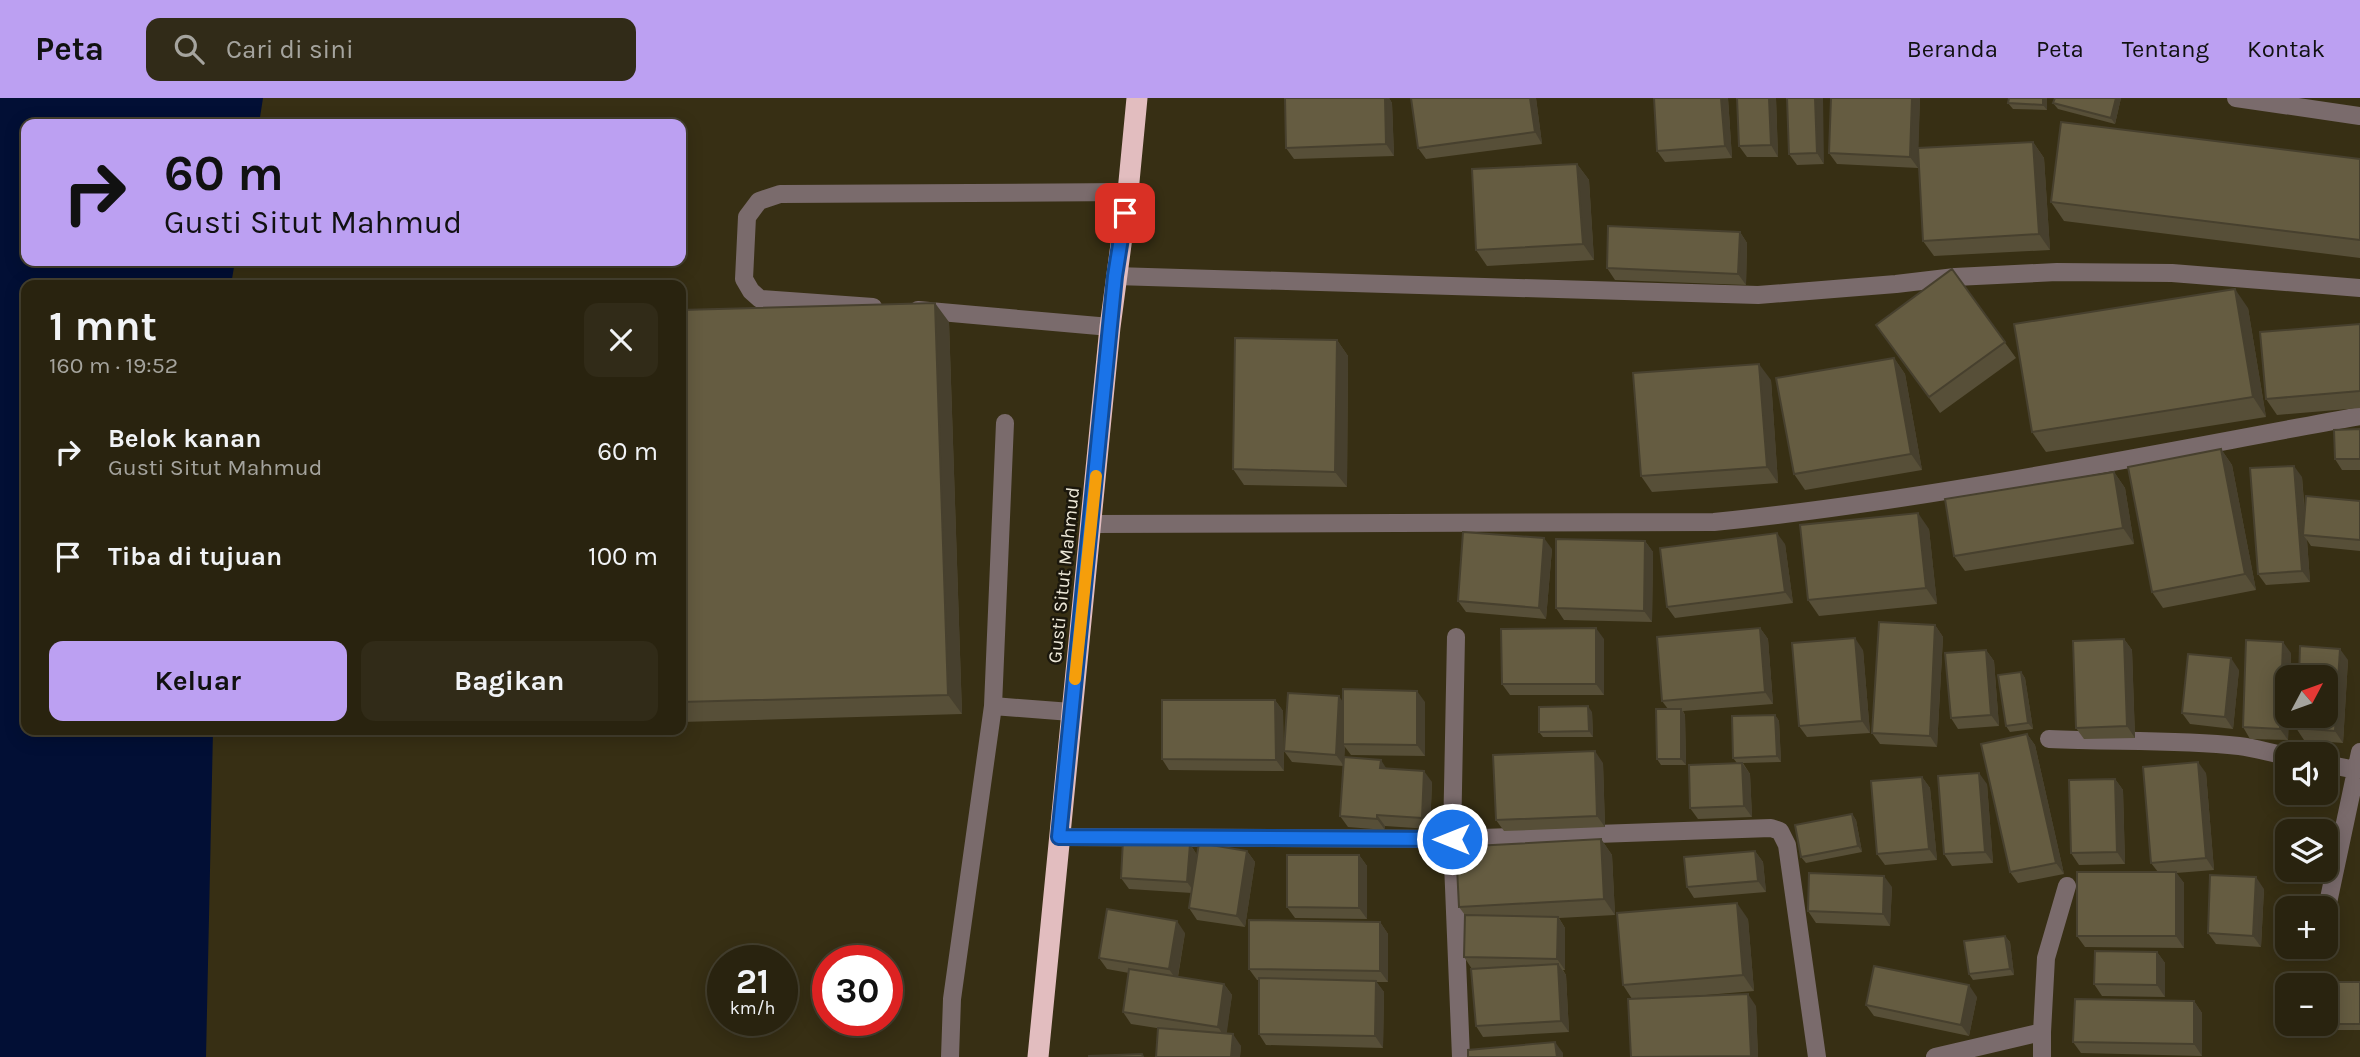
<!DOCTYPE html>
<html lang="id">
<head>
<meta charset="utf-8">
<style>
	body { margin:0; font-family:Karla,sans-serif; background:#312b18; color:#f1f3f6; height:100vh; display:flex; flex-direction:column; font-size:26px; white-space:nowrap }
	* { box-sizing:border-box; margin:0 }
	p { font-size:23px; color:#a5a49e }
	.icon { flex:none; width:38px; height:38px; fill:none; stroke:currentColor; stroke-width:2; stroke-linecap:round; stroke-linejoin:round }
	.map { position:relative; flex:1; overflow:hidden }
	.side { position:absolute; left:21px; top:182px; width:665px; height:455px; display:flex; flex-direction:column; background:#29230f; border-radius:14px; box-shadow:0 4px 18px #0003,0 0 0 2px #45402f }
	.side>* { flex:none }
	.guide { position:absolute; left:21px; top:21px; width:665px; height:147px; border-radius:14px; box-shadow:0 4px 18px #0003,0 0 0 2px #45402f; background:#bca0f2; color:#111; overflow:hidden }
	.needle { width:46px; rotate:49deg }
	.controls { position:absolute; left:2275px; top:567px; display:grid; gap:14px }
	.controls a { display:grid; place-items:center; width:63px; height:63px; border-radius:14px; background:#29230f; box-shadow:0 4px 18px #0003,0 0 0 2px #45402f; font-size:35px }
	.speed { position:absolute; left:707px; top:847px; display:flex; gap:14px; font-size:35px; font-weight:700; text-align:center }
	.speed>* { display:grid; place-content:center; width:91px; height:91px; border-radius:50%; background:#29230f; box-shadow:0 4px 18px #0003,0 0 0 2px #45402f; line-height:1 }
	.speed small { font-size:18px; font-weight:400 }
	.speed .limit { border:10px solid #d22; background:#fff; color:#111 }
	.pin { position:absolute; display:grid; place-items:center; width:60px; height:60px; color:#fff; margin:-30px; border-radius:14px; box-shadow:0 4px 10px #0006 }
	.me { position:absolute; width:77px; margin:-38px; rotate:270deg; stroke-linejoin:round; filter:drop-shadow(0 0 5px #0008) }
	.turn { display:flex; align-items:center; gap:24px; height:147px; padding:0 28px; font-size:32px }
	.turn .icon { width:91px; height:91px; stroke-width:2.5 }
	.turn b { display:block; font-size:49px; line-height:60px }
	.round { display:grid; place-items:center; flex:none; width:74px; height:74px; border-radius:14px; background:#312b18 }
	.head { display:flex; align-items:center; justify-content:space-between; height:119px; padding:0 28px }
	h1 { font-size:42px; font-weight:700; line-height:52px }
	.button { display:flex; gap:14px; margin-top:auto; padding:14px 28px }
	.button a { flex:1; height:80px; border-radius:14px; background:#bca0f2; color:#111; font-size:28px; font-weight:700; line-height:80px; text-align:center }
	.button a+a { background:#312b18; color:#f1f3f6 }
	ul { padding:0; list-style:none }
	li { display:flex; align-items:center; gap:21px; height:105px; padding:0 28px }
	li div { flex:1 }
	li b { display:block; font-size:26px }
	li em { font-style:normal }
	header { display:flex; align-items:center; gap:42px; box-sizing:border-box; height:98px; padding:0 35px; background:#bca0f2; color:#111 }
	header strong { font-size:33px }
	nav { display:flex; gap:38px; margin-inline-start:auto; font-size:24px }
	.search { width:490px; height:63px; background:#312b18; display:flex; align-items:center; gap:18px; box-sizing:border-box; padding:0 24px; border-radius:14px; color:#a5a49e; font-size:26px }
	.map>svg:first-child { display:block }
</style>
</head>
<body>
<header>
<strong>Peta</strong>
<div class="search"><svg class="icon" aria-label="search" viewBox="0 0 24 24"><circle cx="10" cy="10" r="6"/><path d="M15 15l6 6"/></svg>Cari di sini</div>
<nav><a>Beranda</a><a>Peta</a><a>Tentang</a><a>Kontak</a></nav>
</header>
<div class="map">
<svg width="2360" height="959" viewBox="0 0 2360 959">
	<rect width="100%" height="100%" fill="#372f14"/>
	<path fill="#020f35" d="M0 0H263L259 26H26V163H235L231 187H26V632H213L206 959H0Z"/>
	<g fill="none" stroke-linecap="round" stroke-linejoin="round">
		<path stroke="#7a6b6c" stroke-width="18" d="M873 209 760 201 751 193 744 181 747 119 759 103 780 96 1128 94
			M918 212 1110 229
			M1005 325 993 608 1071 614
			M950 959 952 901 993 608"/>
		<path stroke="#7a6b6c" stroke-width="18" d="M2236 0 2360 18
			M1115 178 1758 197 1896 186 1955 179 2057 174 2172 175 2360 190
			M1091 426 1714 424C1931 402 2146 357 2360 318
			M1456 539 1452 741 1461 959
			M2049 641C2113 644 2176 641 2239 648 2255 650 2271 655 2287 658
			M2326 666 2356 672
			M1059 739 1452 741 1771 730 1780 733 1787 747 1817 959
			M2328 805 2360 654
			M2042 934V959
			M1935 959 2042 934 2046 860 2067 788"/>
		<path stroke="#e2bdbf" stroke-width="21" d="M1038 959 1110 229 1128 94 1137 0"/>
	</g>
	<path fill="#574f38" d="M1285 0H1389L1392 5 1394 58 1294 61 1286 50Z
		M1536 0 1542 46 1426 61 1418 50Z
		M1728 0 1732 60 1665 64 1657 53Z
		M1737 0H1776L1778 59H1747L1739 48Z
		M1787 0 1824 66 1797 67 1789 56Z
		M1831 0H1920L1918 50 2033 44 2044 60 2050 152 1934 158 1923 143 1918 57V70L1837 66 1829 55Z
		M2047 0V12L2013 11 2008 5Z
		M2121 0 2115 26 2058 11 2053 5Z
		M2360 61V160L2064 123 2051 104Z
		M1577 66 1589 82 1594 162 1487 168 1476 152Z
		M1740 134 1747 145 1746 187 1615 182 1607 170Z
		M1952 171 2016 260 1940 315 1876 227Z
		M2248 210 2266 319 2046 354 2032 334Z
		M681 212 949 224 962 616 681 624Z
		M2360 226V310L2277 317 2266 301Z
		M1337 242 1348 258 1347 389 1244 387 1233 371Z
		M1894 260 1905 276 1922 372 1805 392 1794 376Z
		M1771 282 1778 385 1652 394 1641 378Z
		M2360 331V372H2342L2335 361Z
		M2221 351 2232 367 2256 492 2163 510 2152 494Z
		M2114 374 2125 390 2134 446 1965 473 1954 458Z
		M2302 379 2305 415 2360 403V453L2311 448 2307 442 2310 484 2266 487 2258 476Z
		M1929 431 1937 506 1819 518 1808 502Z
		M1645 443 1653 454 1652 524 1564 522 1556 510Z
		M1785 446 1793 505 1675 520 1667 509Z
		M1552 451 1546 521 1466 514 1458 503Z
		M1935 527 1943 539 1937 649 1880 646 1872 635Z
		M1760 530 1768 541 1773 606 1683 613 1685 617 1686 667H1661L1657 661 1668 611 1662 603Z
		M1604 541V597H1510L1502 586Z
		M2124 541 2132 552 2135 640 2084 641 2076 630Z
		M1863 552 1870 635 1807 639 1799 628Z
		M1986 552 1994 563 1999 628 1958 631 1951 620Z
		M2291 555 2288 642 2250 641 2243 629Z
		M2348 562 2343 645 2304 642 2296 630Z
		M2239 572 2233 631 2190 626 2182 615Z
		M2021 574 2025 580 2033 631 2010 634 2006 628Z
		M1275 602 1283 613 1284 673 1169 672 1162 661Z
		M1343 604H1425V658L1351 657 1345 649 1344 659 1432 684 1430 731 1385 728V732L1348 729 1340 718 1343 668 1292 664 1284 653Z
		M1592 614 1593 639H1543L1539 634Z
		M1775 617 1779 623 1781 664 1743 665 1750 676 1752 719 1698 721 1690 710 1737 665 1733 660Z
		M273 632H395L275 635Z
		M2027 636 2035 647 2064 776 2018 785 2010 774Z
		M1603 665 1605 729 1504 733 1496 722Z
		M2206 675 2214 772 2176 775 2184 785V850L2085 849 2077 838 2158 774 2151 765Z
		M1922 679 1930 690 1937 762 1885 767 1877 756Z
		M2115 681 2123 692 2125 766 2079 767 2071 755Z
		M1987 686 1993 765 1952 768 1944 756Z
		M1852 716 1856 722 1862 754 1806 765 1801 759Z
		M1601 741 1612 757 1615 817 1559 820 1565 830V872H1563L1566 877 1569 934 1483 939 1476 928 1480 871H1472L1464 859 1465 817 1459 809Z
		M1190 746 1197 757 1247 753 1255 764 1245 829 1197 822 1189 810 1192 795 1129 791 1121 780Z
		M1755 753 1763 764 1766 794 1694 800 1687 789Z
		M1359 757 1367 768V821L1295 820 1287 809Z
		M1892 789 1890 828 1816 825 1808 813Z
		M2264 791 2261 849 2216 846 2208 835Z
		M1748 821 1754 893 1682 899 1756 908 1758 959H1631L1632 901 1623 887Z
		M1380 824 1388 836V884H1376L1384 894 1383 950 1266 947 1259 936V882H1257L1249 871Z
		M1185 835 1178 879 1224 886 1232 897 1226 936 1241 948 1240 959H1156L1163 931 1131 926 1123 914 1129 875 1107 871 1099 860Z
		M2005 838 2010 844 2014 877 1973 882 1969 876Z
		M2157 854 2165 865V899L2102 898 2094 886Z
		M2360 884V932H2320L2315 926Z
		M1977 899 1969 938 1874 918 1866 907Z
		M2194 903 2202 915V958L2081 955 2073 944Z"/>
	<path fill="#47402e" d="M1385 0H1389L1392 5 1394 58 1386 46Z
		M1530 0H1536L1542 46 1535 34Z
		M1721 0H1728L1732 60 1725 48Z
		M1769 0H1776L1778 59 1771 47Z
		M1815 0H1823L1824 66 1817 55Z
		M1912 0H1920L1918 70 1910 59Z
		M2043 0H2047V12L2043 7Z
		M2116 0H2121L2115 26 2111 20Z
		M2033 44 2044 60 2050 152 2039 136Z
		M1577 66 1589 82 1594 162 1583 146Z
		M1740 134 1747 145 1746 187 1738 176Z
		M2235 191 2248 210 2266 319 2253 299Z
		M935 205 949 224 962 616 948 597Z
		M1337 242 1348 258 1347 389 1335 374Z
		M1894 260 1905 276 1922 372 1911 356Z
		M1759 266 1771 282 1778 385 1767 369Z
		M2221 351 2232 367 2256 492 2245 476Z
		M2294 368 2302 379 2306 437H2303L2307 442 2310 484 2302 473Z
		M2114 374 2125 390 2134 446 2123 430Z
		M1918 415 1929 431 1937 506 1926 490Z
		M1777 435 1785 446 1793 505 1785 494Z
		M1544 440 1552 451 1546 521 1539 510Z
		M1645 443 1653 454 1652 524 1644 513Z
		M1935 527 1943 539 1937 649 1930 638Z
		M1596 530 1604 541V597L1596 586Z
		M1760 530 1768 541 1773 606 1765 594Z
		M1855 540 1863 552 1870 635 1862 623Z
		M2124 541 2132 552 2135 640 2127 628Z
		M2283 544 2291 555 2290 579H2287V618H2289L2288 642 2280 631Z
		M2340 551 2348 562 2343 645 2335 633Z
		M1986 552 1994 563 1999 628 1991 617Z
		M2231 560 2239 572 2233 631 2225 619Z
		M2021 574 2025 580 2033 631 2028 625Z
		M1417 593 1425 604V658L1417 647Z
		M1339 598 1347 610 1343 646 1345 649 1344 668 1336 657Z
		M1275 602 1283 613 1284 673 1276 662Z
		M1588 608 1592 614 1593 639 1589 633Z
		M1681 611 1685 617 1686 667 1681 661Z
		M1775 617 1779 623 1781 664 1777 658Z
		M2027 636 2035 647 2064 776 2056 765Z
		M1595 653 1603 665 1605 729 1597 718Z
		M1381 662 1388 673 1380 670Z
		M2198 664 2206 675 2214 772 2206 760Z
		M1742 665 1750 676 1752 719 1744 708Z
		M1424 673 1432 684 1430 731 1422 720Z
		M1979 675 1987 686 1993 765 1985 754Z
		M1922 679 1930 690 1937 762 1929 751Z
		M2115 681 2123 692 2125 766 2117 754Z
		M1852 716 1856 722 1862 754 1858 748Z
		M1377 717 1385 728V732L1377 721Z
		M1601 741 1612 757 1615 817 1604 801Z
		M1190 746 1197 757 1195 795 1187 784Z
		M1247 753 1255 764 1245 829 1237 818Z
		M1755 753 1763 764 1766 794 1758 783Z
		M1359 757 1367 768V821L1359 810Z
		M2176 774 2184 785V850L2176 838Z
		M1884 778 1892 789 1890 828 1883 816Z
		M2256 779 2264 791 2261 849 2253 838Z
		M1737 805 1748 821 1754 893 1743 877Z
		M1558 819 1565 830V872L1557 861Z
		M1177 823 1185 835 1177 883 1169 871Z
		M1380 824 1388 836V884L1380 873Z
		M2005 838 2010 844 2014 877 2010 871Z
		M2157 854 2165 865V899L2157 887Z
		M1558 866 1566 877 1569 934 1561 923Z
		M1376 883 1384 894 1383 950 1375 938Z
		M1224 886 1232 897 1226 941 1218 929Z
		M1969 887 1977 899 1969 938 1961 927Z
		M1748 896 1756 908 1758 959H1751V958Z
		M2194 903 2202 915V958L2194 946Z
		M1233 936 1241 948 1240 959H1231Z
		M1555 944 1563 955V959H1557Z"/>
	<path fill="#655c41" stroke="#47402e" stroke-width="2" d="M1285 0H1385L1386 46 1286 50Z
		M1411 0H1530L1535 34 1418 50Z
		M1654 0H1721L1725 48 1657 53Z
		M1737 0H1769L1771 47 1739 48Z
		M1787 0H1815L1817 55 1789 56Z
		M1831 0H1912L1910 59 1829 55Z
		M2009 0H2043V7L2008 5Z
		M2055 0H2116L2111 20 2053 5Z
		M2061 24 2360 61V142L2051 104Z
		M2033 44 2039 136 1923 143 1918 50Z
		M1577 66 1583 146 1476 152 1472 71Z
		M1608 128 1740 134 1738 176 1607 170Z
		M1952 171 2005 244 1929 299 1876 227Z
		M2235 191 2253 299 2032 334 2014 226Z
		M935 205 948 597 681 604V212Z
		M2360 226V293L2266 301 2260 234Z
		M1235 240 1337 242 1335 374 1233 371Z
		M1894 260 1911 356 1794 376 1776 280Z
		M1759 266 1767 369 1641 378 1633 275Z
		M2360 331V361H2335L2334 332Z
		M2221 351 2245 476 2152 494 2128 369Z
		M2294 368 2302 473 2258 476 2250 370Z
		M2114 374 2123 430 1954 458 1945 401Z
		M2306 398 2360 403V442L2303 437Z
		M1918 415 1926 490 1808 502 1800 427Z
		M1463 434 1544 440 1539 510 1458 503Z
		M1777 435 1785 494 1667 509 1660 450Z
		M1556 441 1645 443 1644 513 1556 510Z
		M1879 524 1935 527 1930 638 1872 635Z
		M1596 530V586H1502L1501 531Z
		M1760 530 1765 594 1662 603 1657 539Z
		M1855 540 1862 623 1799 628 1792 545Z
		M2124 541 2127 628 2076 630 2073 543Z
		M2246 542 2283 544 2280 631 2243 629Z
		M2300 548 2340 551 2335 633 2296 630 2297 618H2326V579H2299Z
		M1986 552 1991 617 1951 620 1945 555Z
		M2188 556 2231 560 2225 619 2182 615Z
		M2021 574 2028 625 2006 628 1998 577Z
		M1343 591 1417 593V647L1343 646Z
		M1288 595 1339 598 1336 657 1284 653Z
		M1162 602H1275L1276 662 1162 661Z
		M1588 608 1589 633 1539 634V609Z
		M1656 611H1681V661H1657Z
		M1775 617 1777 658 1733 660 1732 618Z
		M2027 636 2056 765 2010 774 1981 646Z
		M1595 653 1597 718 1496 722 1493 657Z
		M1344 659 1381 662 1380 670 1424 673 1422 720 1377 717V721L1340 718Z
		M2198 664 2206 760 2151 765 2143 669Z
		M1742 665 1744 708 1690 710 1689 667Z
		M1979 675 1985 754 1944 756 1938 678Z
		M1922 679 1929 751 1877 756 1871 683Z
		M2115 681 2117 754 2071 755 2069 682Z
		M1852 716 1858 748 1801 759 1795 727Z
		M1601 741 1604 801 1459 809 1456 749Z
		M1123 742 1190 746 1187 784 1121 780Z
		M1199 745 1247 753 1237 818 1189 810Z
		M1755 753 1758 783 1687 789 1684 759Z
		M1287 757H1359V810L1287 809Z
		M2077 774H2176V838H2077Z
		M1809 775 1884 778 1883 816 1808 813Z
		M2210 777 2256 779 2253 838 2208 835Z
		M1737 805 1743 877 1623 887 1617 815Z
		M1107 811 1177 823 1169 871 1099 860Z
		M1465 817 1558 819 1557 861 1464 859Z
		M1249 822 1380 824V873L1249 871Z
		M2005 838 2010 871 1969 876 1964 843Z
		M2095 853 2157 854V887L2094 886Z
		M1558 866 1561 923 1476 928 1471 871Z
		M1874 868 1969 887 1961 927 1866 907Z
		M1129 871 1224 886 1218 929 1123 914Z
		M1259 880 1376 883 1375 938 1259 936Z
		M2315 884H2360V926H2315H2326V887H2315Z
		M1748 896 1751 958 1631 959 1628 901Z
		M2075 901 2194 903V946L2073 944Z
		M1158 930 1233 936 1231 959H1156Z
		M1555 944 1557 959H1468V952Z
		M1142 956 1143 959H1089V958Z"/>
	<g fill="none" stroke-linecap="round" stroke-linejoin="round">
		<g stroke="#114b97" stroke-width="18">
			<path id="route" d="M1125 115 1115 178 1059 739 1452 741"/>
		</g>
		<use href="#route" stroke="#1a73e8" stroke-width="12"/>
		<path stroke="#f59e0b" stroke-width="12" d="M1075 581 1096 378"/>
	</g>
	<g text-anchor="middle" stroke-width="5" stroke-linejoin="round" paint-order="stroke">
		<g font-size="19" fill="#eee9d9" stroke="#1b170c">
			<text transform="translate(1063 477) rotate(-84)" y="7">Gusti Situt Mahmud</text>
		</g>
	</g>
</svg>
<div class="controls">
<a><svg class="needle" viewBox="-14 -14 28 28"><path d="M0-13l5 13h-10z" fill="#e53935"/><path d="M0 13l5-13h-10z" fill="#a5a49e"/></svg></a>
<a><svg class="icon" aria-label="sound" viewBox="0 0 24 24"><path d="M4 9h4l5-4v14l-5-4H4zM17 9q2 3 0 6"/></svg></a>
<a><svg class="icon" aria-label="layers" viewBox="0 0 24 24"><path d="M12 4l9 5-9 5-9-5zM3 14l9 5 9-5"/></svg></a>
<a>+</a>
<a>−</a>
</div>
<div class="speed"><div>21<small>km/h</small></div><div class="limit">30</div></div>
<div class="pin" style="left:1125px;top:115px;background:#d93025"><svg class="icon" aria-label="arrive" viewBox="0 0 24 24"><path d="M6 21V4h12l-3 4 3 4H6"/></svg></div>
<svg class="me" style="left:1452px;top:741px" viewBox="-20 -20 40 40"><circle r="17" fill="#1a73e8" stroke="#fff" stroke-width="3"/><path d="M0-11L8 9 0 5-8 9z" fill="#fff"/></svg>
<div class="guide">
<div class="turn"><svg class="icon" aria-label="right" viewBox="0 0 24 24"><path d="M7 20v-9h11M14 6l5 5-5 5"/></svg><div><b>60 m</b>Gusti Situt Mahmud</div></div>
</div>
<section class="side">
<div class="head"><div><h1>1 mnt</h1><p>160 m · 19:52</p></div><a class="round"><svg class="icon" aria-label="close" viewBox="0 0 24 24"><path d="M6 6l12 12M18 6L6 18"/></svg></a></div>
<ul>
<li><svg class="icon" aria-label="right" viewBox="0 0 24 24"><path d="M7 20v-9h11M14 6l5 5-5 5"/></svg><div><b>Belok kanan</b><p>Gusti Situt Mahmud</p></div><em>60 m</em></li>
<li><svg class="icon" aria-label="arrive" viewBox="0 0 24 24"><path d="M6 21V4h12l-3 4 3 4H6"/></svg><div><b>Tiba di tujuan</b></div><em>100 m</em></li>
</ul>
<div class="button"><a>Keluar</a><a>Bagikan</a></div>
</section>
</div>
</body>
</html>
